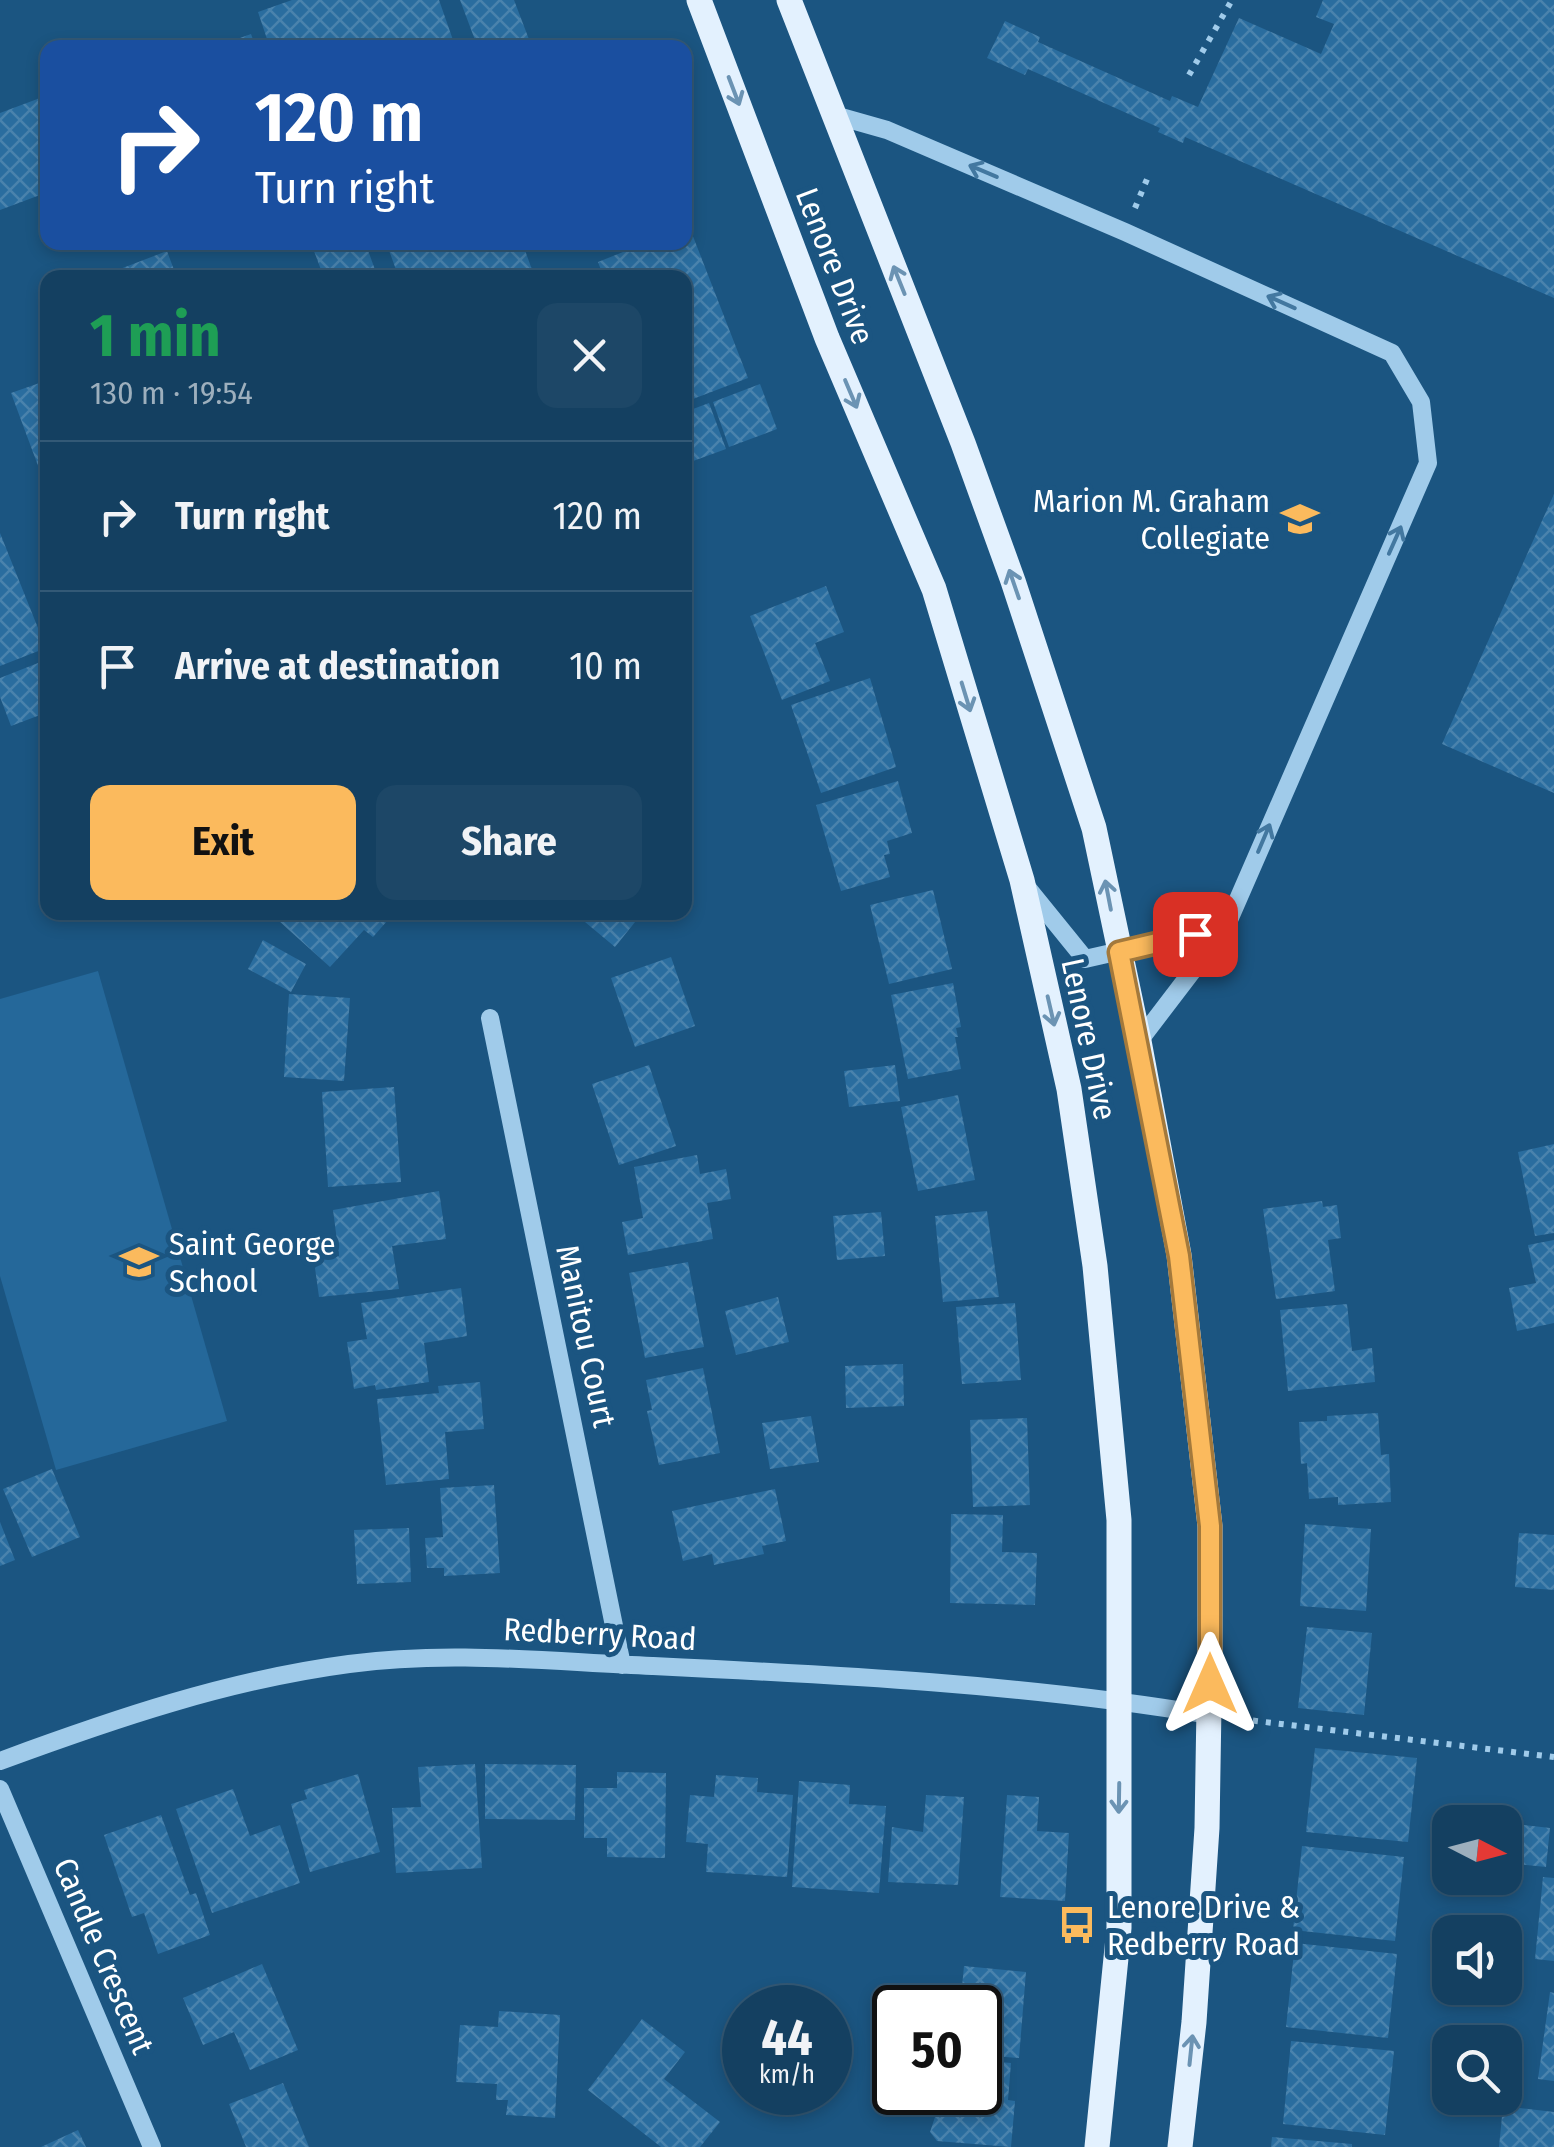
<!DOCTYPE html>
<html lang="en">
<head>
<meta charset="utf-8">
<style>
	body { margin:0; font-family:"Fira Sans Condensed",sans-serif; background:#1d4767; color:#f1f3f6; height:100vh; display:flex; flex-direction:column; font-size:38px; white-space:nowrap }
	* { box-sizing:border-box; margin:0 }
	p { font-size:32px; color:#9dafbd }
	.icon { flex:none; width:55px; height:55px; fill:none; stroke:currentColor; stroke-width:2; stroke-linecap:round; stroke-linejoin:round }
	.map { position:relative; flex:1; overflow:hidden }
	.details { position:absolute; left:40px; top:270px; width:652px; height:650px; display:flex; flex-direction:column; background:#144061; border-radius:20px; box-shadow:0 5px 15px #0003,0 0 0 2px #335976 }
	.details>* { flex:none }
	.banner { position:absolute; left:40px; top:40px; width:652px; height:210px; border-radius:20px; box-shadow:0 5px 15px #0003,0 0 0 2px #335976; background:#1a4fa0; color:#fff; overflow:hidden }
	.needle { width:65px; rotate:96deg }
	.controls { position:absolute; left:1432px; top:1805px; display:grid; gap:20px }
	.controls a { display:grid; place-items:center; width:90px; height:90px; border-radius:20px; background:#144061; box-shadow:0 5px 15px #0003,0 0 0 2px #335976; font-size:50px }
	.speed { position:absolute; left:722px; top:1985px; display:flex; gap:20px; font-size:50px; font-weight:700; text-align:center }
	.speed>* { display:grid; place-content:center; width:130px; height:130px; border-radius:50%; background:#144061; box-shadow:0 5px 15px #0003,0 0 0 2px #335976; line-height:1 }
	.speed small { font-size:25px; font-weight:400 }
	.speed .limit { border:5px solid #111; border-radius:15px; background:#fff; color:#111 }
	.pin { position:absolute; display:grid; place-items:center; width:85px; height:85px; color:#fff; margin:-42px; border-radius:20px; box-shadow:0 5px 15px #0006 }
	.me { position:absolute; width:110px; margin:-55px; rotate:0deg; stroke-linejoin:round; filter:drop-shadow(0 0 8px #0008) }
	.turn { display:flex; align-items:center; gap:35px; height:210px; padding:0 50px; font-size:45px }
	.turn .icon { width:130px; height:130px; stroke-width:2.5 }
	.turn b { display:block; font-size:70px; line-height:85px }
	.round { display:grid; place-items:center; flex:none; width:105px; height:105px; border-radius:20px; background:#1d4767 }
	.summary { display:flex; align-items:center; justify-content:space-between; height:170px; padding:0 50px }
	h1 { font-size:60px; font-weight:700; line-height:75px; color:#1e9e55 }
	.cta { display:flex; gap:20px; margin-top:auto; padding:20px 50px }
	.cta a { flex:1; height:115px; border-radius:20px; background:#fbba5d; color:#111; font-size:40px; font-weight:700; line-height:115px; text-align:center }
	.cta a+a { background:#1d4767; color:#f1f3f6 }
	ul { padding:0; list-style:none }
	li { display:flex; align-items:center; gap:30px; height:150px; padding:0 50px; border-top:2px solid #335976 }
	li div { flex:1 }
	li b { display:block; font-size:38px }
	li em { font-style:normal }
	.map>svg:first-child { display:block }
</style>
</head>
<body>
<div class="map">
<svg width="1554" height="2147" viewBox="0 0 1554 2147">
	<defs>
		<pattern id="building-cross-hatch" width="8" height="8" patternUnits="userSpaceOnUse" patternTransform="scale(2.5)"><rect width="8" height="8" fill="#2a6d9f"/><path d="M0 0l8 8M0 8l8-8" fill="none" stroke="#4a83ad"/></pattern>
	</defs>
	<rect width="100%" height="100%" fill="#1b5581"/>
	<path fill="#25689a" d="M98 971 227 1421 56 1470 0 1276V999Z"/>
	<path fill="url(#building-cross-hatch)" d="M292 0H439L453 40 432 48H270L258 12Z
		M460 0H514L530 42 516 48H478Z
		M1323 0H1554V298L1185 137 1183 143 1158 132 1160 128 1028 69 1025 75 987 58 1005 21 1040 37 1038 42 1170 101 1172 96 1198 107 1239 18 1321 54 1334 24 1316 17Z
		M251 34 256 48H215V47Z
		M48 95V192L0 210V113Z
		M689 226 748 378 685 402V278H604L598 262 648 242H685V228Z
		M336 242H365L378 278H324L314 251Z
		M386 242H522L535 278H399Z
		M167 251 177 278H123L120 269Z
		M48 380V490H47L11 393Z
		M760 384 777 429 729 447 713 402Z
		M709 403 726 449 685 464V412Z
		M1554 494V793L1442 744Z
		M0 533 46 648 0 666Z
		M826 586 844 632 815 643 830 681 782 700 750 616Z
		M38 663 48 687V712L11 726 0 697V678Z
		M870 678 896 767 821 793 791 705Z
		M898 781 912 833 887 841 890 854 884 855 890 877 841 891 816 805Z
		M933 890 952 969 889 984 870 905Z
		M269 912H395L373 937 364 930 330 967Z
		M573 912H643L615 947Z
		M263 940 306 964 291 992 248 969Z
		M671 957 695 1026 635 1047 611 978Z
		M953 983 961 1027 956 1028 958 1037H955L961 1069 908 1079 891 995Z
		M289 994 350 998 344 1081 284 1077Z
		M649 1065 676 1146 619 1165 592 1084Z
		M895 1065 900 1101 849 1107 844 1071Z
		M394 1087 401 1182 328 1187 322 1092Z
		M958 1095 975 1180 918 1191 901 1107Z
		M1554 1144V1233L1535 1236 1518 1152Z
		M697 1155 700 1174 726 1169 731 1199 707 1203 713 1239 628 1255 622 1222 643 1218 634 1167Z
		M439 1191 446 1239 392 1246 399 1289 319 1297 315 1268 323 1259 339 1256 333 1210Z
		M1322 1201 1323 1207 1337 1205 1341 1238 1328 1240 1335 1291 1276 1299 1263 1209Z
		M987 1211 999 1297 943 1302 935 1216Z
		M881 1212 885 1256 837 1260 833 1216Z
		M1554 1240V1323L1517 1331 1509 1288 1536 1283 1528 1245Z
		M688 1262 704 1347 645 1358 629 1273Z
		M461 1288 467 1336 424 1343 429 1382 376 1390 375 1385 354 1389 347 1342 367 1339 361 1303Z
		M778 1297 789 1342 736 1355 725 1311Z
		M1015 1303 1021 1380 962 1384 956 1307Z
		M1347 1304 1352 1351 1372 1348 1375 1382 1288 1391 1280 1310Z
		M903 1364 904 1406 846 1408 845 1366Z
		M703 1368 720 1453 659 1465 647 1411 652 1410 646 1380Z
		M480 1382 484 1429 445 1432 449 1479 386 1485 377 1399 439 1393 438 1386Z
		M1378 1413 1381 1455 1389 1454 1391 1502 1338 1505V1497L1309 1499 1307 1463 1301 1464 1299 1422 1327 1421V1416Z
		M811 1416 819 1462 770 1469 762 1423Z
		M1027 1418 1030 1505 973 1507 970 1420Z
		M52 1469 80 1537 32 1557 3 1489Z
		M494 1485 500 1573 444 1576V1568H427L425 1538 443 1537 440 1488Z
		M775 1489 786 1541 762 1546 764 1554 714 1565 712 1554 683 1561 672 1511Z
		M951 1514 1003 1515 1002 1552 1037 1553 1035 1605 950 1603Z
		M0 1522 15 1560 0 1566Z
		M1305 1524 1371 1529 1366 1611 1300 1606Z
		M409 1528 411 1582 357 1584 354 1530Z
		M1519 1533 1554 1535V1590L1515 1587Z
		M1307 1627 1372 1633 1364 1715 1298 1708Z
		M1315 1748 1417 1758 1408 1842 1306 1832Z
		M475 1764 482 1868 396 1873 392 1808 421 1807 418 1767Z
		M485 1764 576 1765 575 1820 485 1819Z
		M617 1772 666 1773 665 1858 607 1857V1838H584V1788H617Z
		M358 1774 380 1852 310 1872 291 1804 307 1799 304 1790Z
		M716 1775 758 1778 757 1792 793 1795 787 1877 706 1872 708 1844 686 1842 690 1795 714 1797Z
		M799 1781 850 1785 849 1804 886 1806 879 1893 792 1887Z
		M233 1789 250 1836 280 1825 300 1883 212 1913 176 1809Z
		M926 1795 964 1797 958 1885 888 1882 892 1827 923 1832Z
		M1007 1795 1039 1797 1037 1831 1069 1833 1065 1901 1000 1897Z
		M161 1815 190 1895 196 1893 210 1935 158 1954 144 1913 132 1917 104 1835Z
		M1505 1823 1550 1828 1546 1867 1505 1863Z
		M1302 1846 1404 1857 1395 1941 1293 1930Z
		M1543 1877 1554 1878V1961L1535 1959Z
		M1295 1943 1397 1954 1388 2038 1286 2027Z
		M262 1964 298 2050 250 2070 234 2032 203 2045 183 1998Z
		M964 1966 1026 1972 1019 2058 980 2055V2008H950L952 1992 962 1987Z
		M1550 1992 1554 1993V2081L1538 2079Z
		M499 2011 560 2015 555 2118 506 2115 508 2100H496L497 2084 456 2082 460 2025 498 2027Z
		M642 2019 685 2052 664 2079 720 2122 700 2147H661L588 2090Z
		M1291 2041 1394 2051 1385 2135 1283 2124Z
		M980 2060 1011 2063 1008 2100 1015 2101 1011 2147 937 2141 930 2132 938 2108 929 2092H980Z
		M283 2083 309 2147H246L229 2104Z
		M1503 2106 1554 2112V2147H1499Z
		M78 2130 86 2147H41Z
		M1272 2137 1352 2144V2147H1271Z"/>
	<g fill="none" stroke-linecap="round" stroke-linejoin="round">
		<path stroke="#a0cbea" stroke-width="6" stroke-dasharray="5 8" stroke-linecap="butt" d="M1189 75 1232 0
			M1135 208 1150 172
			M1240 1719 1554 1757"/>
		<path stroke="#a0cbea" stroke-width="18" d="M834 115 887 130 1125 232 1392 353 1421 402 1428 463 1226 927 1139 1041
			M1025 885 1085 959 1226 927
			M490 1018 622 1665
			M0 1761C114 1719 228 1680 349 1664 449 1650 552 1662 652 1666 838 1675 1025 1684 1209 1715
			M0 1789 152 2147"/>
		<path stroke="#e3f1fe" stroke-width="25" d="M699 0 827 338 934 589 1022 880 1069 1089 1095 1266 1119 1520V1928L1097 2147
			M789 0 963 443 1013 581 1094 828 1139 1041 1179 1255 1210 1526V1646L1207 1828 1194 2022 1180 2147"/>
	</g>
	<defs><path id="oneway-shaft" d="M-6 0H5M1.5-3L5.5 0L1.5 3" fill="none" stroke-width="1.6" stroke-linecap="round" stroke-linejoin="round" transform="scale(2.5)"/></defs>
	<g stroke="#6b93b3">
		<use href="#oneway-shaft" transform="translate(734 91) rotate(69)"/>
		<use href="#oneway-shaft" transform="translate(899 280) rotate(-112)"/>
		<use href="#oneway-shaft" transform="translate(851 394) rotate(67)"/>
		<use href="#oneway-shaft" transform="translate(1014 584) rotate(-109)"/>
		<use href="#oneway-shaft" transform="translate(966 697) rotate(73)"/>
		<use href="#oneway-shaft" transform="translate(1108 895) rotate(-101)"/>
		<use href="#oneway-shaft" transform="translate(1051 1011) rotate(77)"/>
		<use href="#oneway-shaft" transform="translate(1119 1798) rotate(91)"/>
		<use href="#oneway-shaft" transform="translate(1191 2050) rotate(-84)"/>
	</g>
	<g stroke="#4378a0">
		<use href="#oneway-shaft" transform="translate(983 171) rotate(-157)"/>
		<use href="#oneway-shaft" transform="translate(1281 302) rotate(-156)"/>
		<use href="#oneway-shaft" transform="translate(1395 540) rotate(-66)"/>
		<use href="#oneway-shaft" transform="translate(1264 838) rotate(-67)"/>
	</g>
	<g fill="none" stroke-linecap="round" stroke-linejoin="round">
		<g stroke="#a3793c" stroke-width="25">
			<path id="route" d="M1195 934 1119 952 1179 1256 1210 1526V1684"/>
		</g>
		<use href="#route" stroke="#fbba5d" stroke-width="18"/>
	</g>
	<defs>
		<g id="school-bare" transform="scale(3)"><path d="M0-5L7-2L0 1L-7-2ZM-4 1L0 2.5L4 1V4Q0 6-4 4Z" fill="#fbba5d" stroke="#1b5581" stroke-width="2.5" paint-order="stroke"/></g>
		<g id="bus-bare" transform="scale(3)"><path d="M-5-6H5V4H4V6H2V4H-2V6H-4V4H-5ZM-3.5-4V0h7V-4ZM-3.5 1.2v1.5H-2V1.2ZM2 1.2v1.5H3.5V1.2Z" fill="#fbba5d" stroke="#1b5581" stroke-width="2.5" paint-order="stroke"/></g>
	</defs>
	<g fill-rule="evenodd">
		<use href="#school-bare" x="1300" y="519"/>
		<use href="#school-bare" x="139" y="1262"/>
		<use href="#bus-bare" x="1077" y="1925"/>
	</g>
	<g text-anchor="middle" stroke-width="10" stroke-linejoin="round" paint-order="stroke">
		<g font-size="32" fill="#fff" stroke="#1b5581">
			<text transform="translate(835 266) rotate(69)" y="11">Lenore Drive</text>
			<text transform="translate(1089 1039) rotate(78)" y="11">Lenore Drive</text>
			<text transform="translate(586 1336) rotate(78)" y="11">Manitou Court</text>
			<text transform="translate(600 1634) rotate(3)" y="11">Redberry Road</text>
			<text transform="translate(104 1956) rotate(67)" y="11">Candle Crescent</text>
		</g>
		<g font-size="32" fill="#fff" stroke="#1b5581" text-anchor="start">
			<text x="1270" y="512" text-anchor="end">Marion M. Graham<tspan x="1270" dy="37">Collegiate</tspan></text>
			<text x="169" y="1255">Saint George<tspan x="169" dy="37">School</tspan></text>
			<text x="1107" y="1918">Lenore Drive &amp;<tspan x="1107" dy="37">Redberry Road</tspan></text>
		</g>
	</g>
</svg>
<div class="controls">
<a><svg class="needle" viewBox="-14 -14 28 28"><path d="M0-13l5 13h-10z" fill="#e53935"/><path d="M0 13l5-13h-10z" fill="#9dafbd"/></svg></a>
<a><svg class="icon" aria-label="sound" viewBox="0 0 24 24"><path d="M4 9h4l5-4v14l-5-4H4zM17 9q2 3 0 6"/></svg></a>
<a><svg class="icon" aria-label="search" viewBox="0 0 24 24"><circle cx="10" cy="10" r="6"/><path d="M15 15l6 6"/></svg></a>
</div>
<div class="speed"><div>44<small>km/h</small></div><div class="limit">50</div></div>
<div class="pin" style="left:1195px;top:934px;background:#d93025"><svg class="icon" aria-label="arrive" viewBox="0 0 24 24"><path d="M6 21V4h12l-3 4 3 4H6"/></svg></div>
<svg class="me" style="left:1210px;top:1684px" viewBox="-20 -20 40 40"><path d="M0-17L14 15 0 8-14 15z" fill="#fbba5d" stroke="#fff" stroke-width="4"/></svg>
<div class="banner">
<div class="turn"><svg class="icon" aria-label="right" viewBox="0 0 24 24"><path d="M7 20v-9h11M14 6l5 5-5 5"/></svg><div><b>120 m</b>Turn right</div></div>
</div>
<section class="details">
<div class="summary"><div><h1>1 min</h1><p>130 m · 19:54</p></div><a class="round"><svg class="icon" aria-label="close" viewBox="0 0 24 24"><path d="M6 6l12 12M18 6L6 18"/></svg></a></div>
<ul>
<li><svg class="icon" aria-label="right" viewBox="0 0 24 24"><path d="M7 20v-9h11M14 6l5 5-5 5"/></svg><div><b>Turn right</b></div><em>120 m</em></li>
<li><svg class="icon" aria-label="arrive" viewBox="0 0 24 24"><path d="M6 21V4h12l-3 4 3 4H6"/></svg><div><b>Arrive at destination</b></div><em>10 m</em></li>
</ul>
<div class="cta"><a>Exit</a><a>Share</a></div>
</section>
</div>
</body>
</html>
